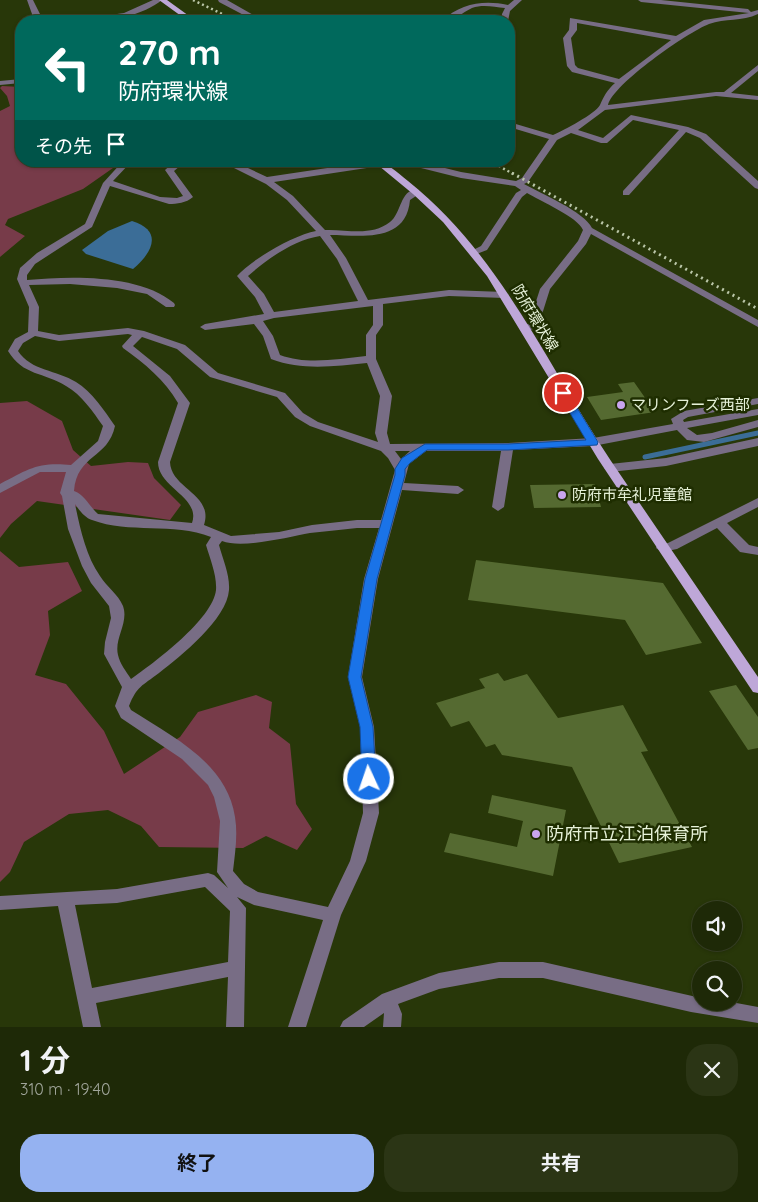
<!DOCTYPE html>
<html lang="ja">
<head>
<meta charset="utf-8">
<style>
	body { margin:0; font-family:Quicksand,"Noto Sans JP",sans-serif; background:#2b3515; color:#f1f3f6; height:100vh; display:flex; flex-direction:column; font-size:19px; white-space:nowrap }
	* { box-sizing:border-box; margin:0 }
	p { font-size:16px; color:#a1a69b }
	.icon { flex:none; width:28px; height:28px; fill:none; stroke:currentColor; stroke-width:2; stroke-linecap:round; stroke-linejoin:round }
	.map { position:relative; height:1027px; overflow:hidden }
	.sheet { display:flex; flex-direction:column; background:#1e2907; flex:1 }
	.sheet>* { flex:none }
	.hud { position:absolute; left:15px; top:15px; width:500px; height:152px; border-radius:20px; box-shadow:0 1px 4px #0004,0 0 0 1px #3c4528; background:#00695c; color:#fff; overflow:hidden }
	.fabs { position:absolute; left:692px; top:901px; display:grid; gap:10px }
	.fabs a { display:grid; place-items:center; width:50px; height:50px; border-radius:50%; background:#1e2907; box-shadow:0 1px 4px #0004,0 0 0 1px #3c4528; font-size:25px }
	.pin { position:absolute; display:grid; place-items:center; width:42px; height:42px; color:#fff; margin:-21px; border:2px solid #fff; border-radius:50%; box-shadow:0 1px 5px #0007 }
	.me { position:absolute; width:55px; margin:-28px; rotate:357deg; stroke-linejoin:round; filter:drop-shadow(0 0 4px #0008) }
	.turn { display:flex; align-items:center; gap:18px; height:105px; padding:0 20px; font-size:22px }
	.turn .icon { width:65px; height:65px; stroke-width:2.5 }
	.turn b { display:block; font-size:35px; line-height:42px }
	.then { display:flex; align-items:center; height:48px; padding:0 20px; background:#0003; gap:10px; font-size:19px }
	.round { display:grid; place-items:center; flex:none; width:52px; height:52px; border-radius:20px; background:#2b3515 }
	.summary { display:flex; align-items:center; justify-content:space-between; height:85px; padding:0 20px }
	h1 { font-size:30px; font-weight:700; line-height:38px }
	.cta { display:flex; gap:10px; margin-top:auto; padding:10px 20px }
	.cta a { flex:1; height:58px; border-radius:20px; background:#95b2f1; color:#111; font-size:20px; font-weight:700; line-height:58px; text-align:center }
	.cta a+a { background:#2b3515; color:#f1f3f6 }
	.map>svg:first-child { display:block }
</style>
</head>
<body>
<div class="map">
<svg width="758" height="1027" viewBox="0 0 758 1027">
	<rect width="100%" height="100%" fill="#283709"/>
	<path fill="#773b49" d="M2 86 21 87V161H93L113 168 83 189 8 219 5 225 25 236 0 257V111L10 106 7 96 0 88Z
		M27 401 62 421 73 450 91 466 128 462 148 463 154 478 181 505 170 520 37 501 11 524 0 538V403Z
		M0 551 19 567 68 562 82 591 48 611 50 635 35 675 66 684 104 731 124 774 180 737 198 712 256 695 272 702 269 728 290 744 296 804 312 829 297 850 266 836 243 848 159 847 141 826 108 810 69 814 24 842 10 872 0 882Z"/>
	<path fill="#3b6d97" d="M132 221C164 231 152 253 133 269L86 254 82 250 108 231Z"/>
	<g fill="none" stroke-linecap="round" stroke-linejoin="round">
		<path stroke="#3b6d97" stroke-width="5" d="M645 457 758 433"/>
	</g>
	<path fill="#556a31" d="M634 382 655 412 601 420 587 397 623 392 618 384Z
		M595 484 601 507 534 508 530 485Z
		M476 560 663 583 702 643 646 655 625 620 468 600Z
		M498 673 504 681 527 674 558 718 623 705 648 751 641 752 692 847 619 863 572 767 502 755 495 744 486 747 469 721 451 727 436 703 485 688 479 679Z
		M736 685 758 717V748L748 750 709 691Z
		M492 795 566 810 553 876 444 852 450 833 517 847 523 821 488 813Z"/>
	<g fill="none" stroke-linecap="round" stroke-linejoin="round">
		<path fill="#786d85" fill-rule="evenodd" d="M27 0H33L40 14 39 19H72L76 21H32V14Z
			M153 0H162C140 17 106 23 78 21L82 19 124 13Z
			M218 0H227L264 21H255L219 2Z
			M514 0H522L510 11 508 21H501L502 14 505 8C494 7 483 4 472 8 461 13 454 22 442 21 461 3 484 0 508 5Z
			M638 0H661L748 9 751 12 758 10V14C742 22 725 18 709 24 688 32 613 84 608 105L716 92H724L758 65V71L731 93 758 96V100L716 96 605 110 578 130 603 138 631 115 688 127 706 134 758 181V189L755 188 700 138 686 132 629 195H623V191L679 130 633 120 607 143H601L571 133 557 140 528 182 524 184C540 193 585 212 592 228L758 320V327L591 234 586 244 550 289 538 327 525 332 521 331 520 329 529 323 540 289 578 241 583 230C578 217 540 201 527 193L522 197 487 250 474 255 469 252 481 246 516 193 521 190 515 186 461 178 409 165 380 166 274 182 293 196 325 230C347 229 371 237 390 222 402 213 400 187 419 190V194L410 200C406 244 360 235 330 235L346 258 368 300 449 290 504 292 509 295 504 298 449 296 383 304V325L376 335V359L392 396 387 433 390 444 508 443 593 438 673 424 671 419 684 411 758 398V404L688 417 683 420 684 422 758 409V415L687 428 697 435 712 433 758 420V427L704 442 687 440 677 430 593 446 513 450 504 507 498 511 492 507 501 451H426L409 464 404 483 458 486 464 490 458 494 402 490 378 579 362 677 374 727 379 813 366 861 341 915 306 1027H288L323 920 254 905 237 897 246 908 244 1027H226L228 977 96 1003 101 1027H83L58 906 0 910V896L117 889 208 873 214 875 228 888 217 872 220 821 214 797 208 785 182 759 121 718 115 706 122 687 104 654 105 642 111 618 109 606 91 583 82 566 68 529 62 496 60 493 66 472H40L0 493V484C29 469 37 462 71 465L98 441 103 426C93 412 82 395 66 386 44 372 23 376 8 351L15 339 28 332 29 307 17 279 20 268 37 253 85 224 103 183 123 161H132L113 181 160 197 177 198 183 196 165 170 174 162 193 161 180 166 174 171 193 197C186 203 177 204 169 204L110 186 92 227 35 264 27 275V280C71 276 139 274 174 303L175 305 174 307H166L147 294 117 288 70 284 29 285 39 307 38 331 59 335 128 328 144 331 185 345 218 373 285 393 303 413 318 422 378 442 375 433 380 396 367 363C335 366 303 371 271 359L263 336 254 324 205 330 200 327 205 324 264 314 255 297 237 276C252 259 294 235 316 231L287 200 266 184 220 161H233L267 177 374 161H417L461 172 516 181 522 178 549 139 509 127V122L553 135C564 130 595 114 600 105 604 96 607 90 615 83L572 72 567 66 563 38 569 30 570 18 676 36 704 20 749 13 641 2ZM577 23 671 40 619 79 578 68 575 65 571 38 577 30ZM320 236 337 259 358 301 274 312 264 294 248 276C267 259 294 240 320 236ZM373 306V325L366 335V356C337 359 307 365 280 355L273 336 263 321 274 318ZM128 334 132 335 122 346 123 348C145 364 165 380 178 403L158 462C158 488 201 497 192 523L98 514C90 507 84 494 74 491 77 454 108 459 115 426 104 410 92 392 76 382 57 370 31 371 18 351L23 343 35 336 59 341ZM142 337 177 349 210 377 277 397 295 417 310 426 381 451 388 458 395 470 381 520H357L312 525 279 532 231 536 204 525C214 494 171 489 170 462L190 403 170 376 133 346ZM395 451H410L401 459ZM75 504C79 510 85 518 92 520 129 534 173 522 211 537L206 545C210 559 217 575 216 590 213 619 154 663 131 679 126 671 120 664 118 655 114 638 129 623 123 606 118 594 107 587 100 576 86 556 80 528 75 504ZM357 528H379L364 579 348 677 360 727 363 813 350 861 328 907 258 892 244 884 233 871C235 853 238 835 235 817 227 763 173 737 131 710L129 706C137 686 142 686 159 673 181 656 227 619 229 590 230 575 223 560 219 545L222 541C242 549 288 537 310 533 326 531 342 530 357 528ZM205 887 230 911 228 962 92 988 75 905 117 903Z
			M18 38H21V54H18L16 48Z
			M21 79V83L0 85V81Z
			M758 438V446L666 466 610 472 604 468 610 464 666 458Z
			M758 498V507L727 523 749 545 758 547V555L740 552 717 528 677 549 662 552 656 548 657 545 668 543Z
			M499 962H543L701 998V1002H731L758 1007V1023L691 1012 543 978H499L439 989 398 1004 402 1014 401 1027H383L384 1013 364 1027H340L343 1021 382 994 439 973Z"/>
		<path fill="#bea7d8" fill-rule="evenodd" d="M159 0H167L196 21H188Z
			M373 161C387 161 396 172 408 181 500 254 547 365 611 461 660 533 709 605 758 677V693L753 692 598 459 487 276 443 222 413 194Z"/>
		<path stroke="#bac6a8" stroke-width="2.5" stroke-dasharray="2 3" stroke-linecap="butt" d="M193 0 237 21
			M490 161 515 175"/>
		<path stroke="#bac6a8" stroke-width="3" stroke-dasharray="2 4" stroke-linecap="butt" d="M512 173 758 309"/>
	</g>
	<path fill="#1a73e8" stroke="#114b97" d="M563 390 568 393 598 442 597 445 508 450H427L410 463 405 469V475L377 579 361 677 373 727 376 779 374 783 369 784 364 783 362 779 360 727 348 677 365 579 395 475V469L402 458 425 444H508L586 440 558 393Z"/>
	<g fill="#c9a5ee" stroke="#1e2d00" stroke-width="2">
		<circle cx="621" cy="405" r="5"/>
		<circle cx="562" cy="495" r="5"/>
		<circle cx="536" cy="834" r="5"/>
	</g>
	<g text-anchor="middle" stroke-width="5" stroke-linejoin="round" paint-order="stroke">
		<g font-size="15" fill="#e6f1d8" stroke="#1e2d00">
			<text transform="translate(535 318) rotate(59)" y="5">防府環状線</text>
		</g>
		<g font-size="15" fill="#e6f1d8" stroke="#1e2d00" text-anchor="start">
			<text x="631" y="410">マリンフーズ西部</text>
			<text x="572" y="500">防府市牟礼児童館</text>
		</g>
		<g font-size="18" fill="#e6f1d8" stroke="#1e2d00" text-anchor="start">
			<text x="546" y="840">防府市立江泊保育所</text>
		</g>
	</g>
</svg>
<div class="fabs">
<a><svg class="icon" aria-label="sound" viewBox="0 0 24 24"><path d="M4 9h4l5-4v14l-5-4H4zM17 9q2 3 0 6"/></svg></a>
<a><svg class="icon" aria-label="search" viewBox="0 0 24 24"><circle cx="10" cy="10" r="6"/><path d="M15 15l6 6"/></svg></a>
</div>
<div class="pin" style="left:563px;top:393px;background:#d93025"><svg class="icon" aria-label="arrive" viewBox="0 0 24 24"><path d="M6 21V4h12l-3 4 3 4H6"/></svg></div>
<svg class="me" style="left:369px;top:779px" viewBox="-20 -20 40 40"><circle r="17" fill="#1a73e8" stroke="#fff" stroke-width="3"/><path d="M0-11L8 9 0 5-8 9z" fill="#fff"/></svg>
<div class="hud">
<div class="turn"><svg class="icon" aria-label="left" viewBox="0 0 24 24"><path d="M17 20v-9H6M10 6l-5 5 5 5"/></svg><div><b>270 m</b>防府環状線</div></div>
<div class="then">その先<svg class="icon" aria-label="arrive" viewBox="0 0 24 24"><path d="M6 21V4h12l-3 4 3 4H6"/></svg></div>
</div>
</div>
<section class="sheet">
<div class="summary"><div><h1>1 分</h1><p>310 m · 19:40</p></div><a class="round"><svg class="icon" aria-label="close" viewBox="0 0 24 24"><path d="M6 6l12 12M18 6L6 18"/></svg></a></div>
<div class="cta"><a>終了</a><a>共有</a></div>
</section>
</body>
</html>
